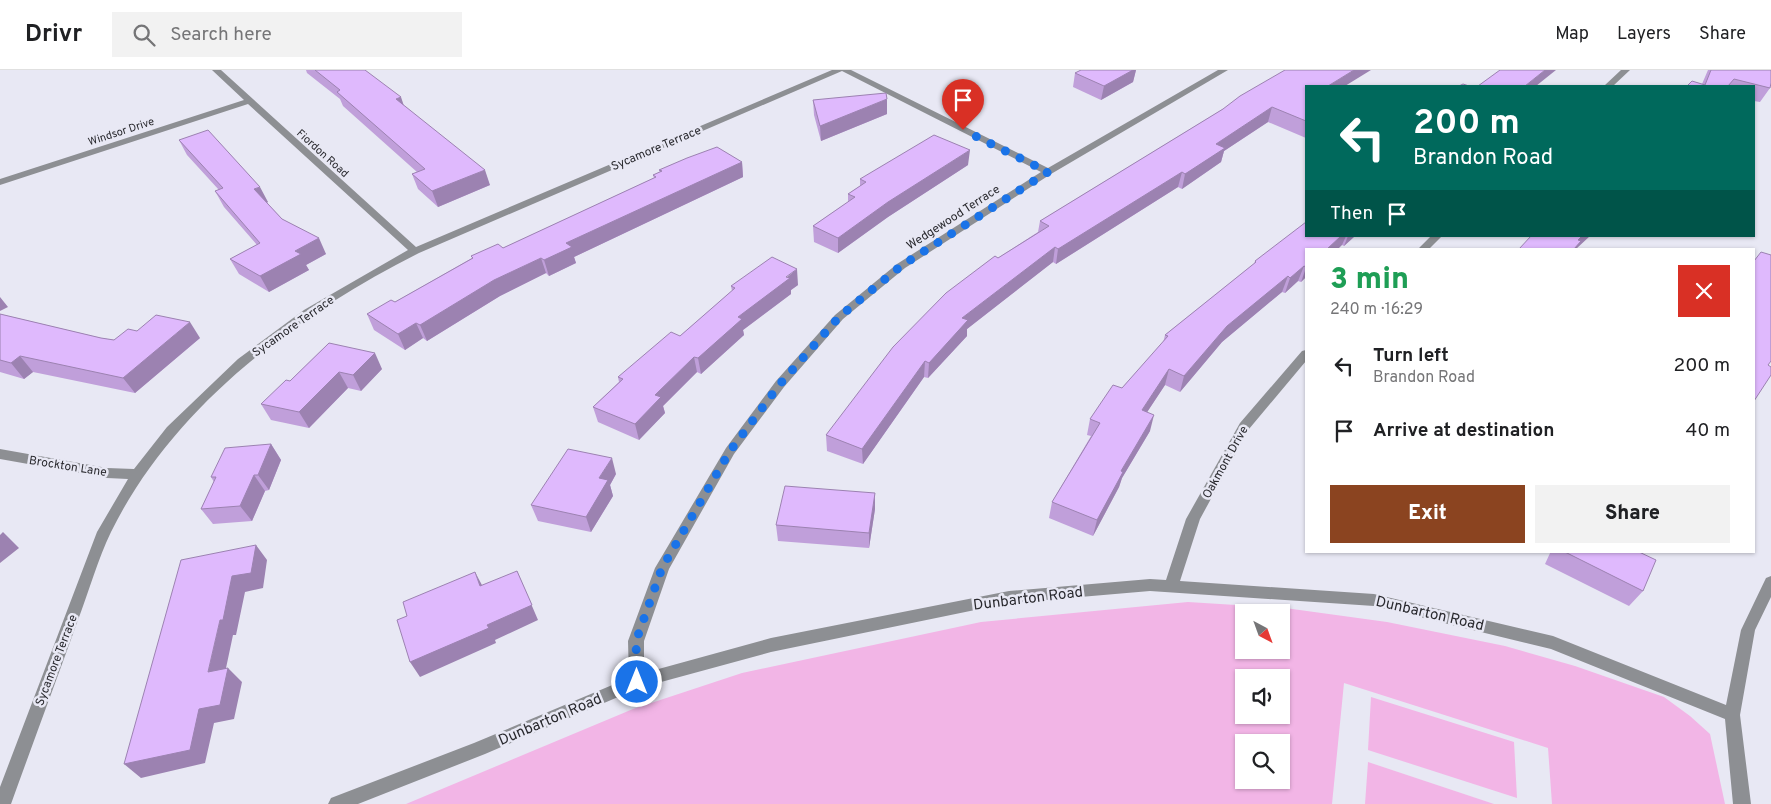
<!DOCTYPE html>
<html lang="en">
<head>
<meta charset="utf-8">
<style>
	body { margin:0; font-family:Overpass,sans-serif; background:#f2f2f2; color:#202124; height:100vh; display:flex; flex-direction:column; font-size:19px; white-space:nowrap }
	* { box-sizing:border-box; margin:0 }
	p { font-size:16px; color:#757577 }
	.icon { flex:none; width:28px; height:28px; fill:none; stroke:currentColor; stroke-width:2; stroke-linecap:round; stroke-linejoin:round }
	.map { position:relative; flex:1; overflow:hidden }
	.panel { position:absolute; left:1305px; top:178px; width:450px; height:305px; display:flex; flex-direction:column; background:#fff; border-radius:0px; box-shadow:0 1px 4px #0004 }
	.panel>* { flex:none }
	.guide { position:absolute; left:1305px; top:15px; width:450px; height:152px; border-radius:0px; box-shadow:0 1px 4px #0004; background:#00695c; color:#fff; overflow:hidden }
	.needle { width:32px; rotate:139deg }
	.controls { position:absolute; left:1235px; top:534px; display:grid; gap:10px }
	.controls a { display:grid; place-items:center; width:55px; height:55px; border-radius:0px; background:#fff; box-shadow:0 1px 4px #0004; font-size:25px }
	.pin { position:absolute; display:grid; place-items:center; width:42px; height:42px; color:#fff; margin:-51px -21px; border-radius:50% 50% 50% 0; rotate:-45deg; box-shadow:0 0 5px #0007 }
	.pin .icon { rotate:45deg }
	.me { position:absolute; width:55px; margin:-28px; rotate:0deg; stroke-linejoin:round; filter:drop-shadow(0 0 4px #0008) }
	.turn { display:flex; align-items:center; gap:18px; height:105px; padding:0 25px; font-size:22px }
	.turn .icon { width:65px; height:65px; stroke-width:2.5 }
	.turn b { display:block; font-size:35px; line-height:42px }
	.then { display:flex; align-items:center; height:48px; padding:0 25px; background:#0003; gap:10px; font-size:19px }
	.round { display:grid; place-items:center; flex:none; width:52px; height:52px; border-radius:0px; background:#f2f2f2 }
	.summary { display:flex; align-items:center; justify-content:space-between; height:85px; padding:0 25px }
	h1 { font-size:30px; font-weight:800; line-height:38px; color:#1e9e55 }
	.button { display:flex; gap:10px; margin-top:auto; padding:10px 25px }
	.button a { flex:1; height:58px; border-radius:0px; background:#8b4420; color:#fff; font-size:20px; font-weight:800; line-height:58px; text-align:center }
	.button a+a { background:#f2f2f2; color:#202124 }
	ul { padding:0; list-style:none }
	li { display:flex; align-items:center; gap:15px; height:65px; padding:0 25px }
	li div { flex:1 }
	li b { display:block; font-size:19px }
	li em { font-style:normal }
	header { display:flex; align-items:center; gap:30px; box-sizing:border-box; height:70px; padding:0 25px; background:#fff; border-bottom:1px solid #e0e0e0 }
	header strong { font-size:24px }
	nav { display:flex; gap:28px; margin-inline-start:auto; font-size:18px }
	.search { width:350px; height:45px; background:#f2f2f2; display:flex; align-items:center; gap:12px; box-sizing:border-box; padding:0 18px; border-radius:0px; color:#757577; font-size:19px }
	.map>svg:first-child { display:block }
</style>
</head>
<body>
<header>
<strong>Drivr</strong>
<div class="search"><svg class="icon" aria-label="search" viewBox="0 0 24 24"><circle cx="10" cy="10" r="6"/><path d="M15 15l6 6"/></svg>Search here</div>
<nav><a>Map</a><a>Layers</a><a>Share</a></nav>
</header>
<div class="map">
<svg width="1771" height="734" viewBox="0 0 1771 734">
	<rect width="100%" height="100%" fill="#e8e8f4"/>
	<path fill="#f2b5e6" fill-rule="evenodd" d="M1188 532 1285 538 1387 552 1505 576 1575 596 1664 627 1690 646 1710 664 1725 734H1552L1548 678 1344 613 1332 734H406L633 639 742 603 981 552ZM1281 542V580H1244V542ZM1244 608H1281V645H1244ZM1244 672H1281V710H1244Z
		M1371 627 1514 672 1517 728 1368 680Z
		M1368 692 1494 734H1365Z"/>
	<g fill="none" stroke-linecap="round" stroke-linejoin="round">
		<path fill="#8d8f93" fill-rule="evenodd" d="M212 0H221L416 177 832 0H851L1048 98 1218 0H1228L1051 104 905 198 843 249 784 317 734 384 669 499 644 571V603L771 568 1009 521 1150 509 1166 510 1186 449 1240 353 1302 281 1306 280V291L1249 359 1200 449 1180 511 1374 524 1553 566 1726 635 1741 560 1766 508 1771 506V527L1755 560 1740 645 1751 734H1733L1725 649 1551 579 1374 536 1150 521 1009 533 771 582 639 618 485 684 358 734H328L331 728 474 673 629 608 628 571 655 498 726 378 776 311 835 245 897 194 1041 102 842 1 419 183C296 245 173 336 111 462 98 489 89 521 78 550 56 611 33 673 11 734H0V717L97 462 128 409 107 408 0 389V379L107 398 134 399 167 357 238 289 304 240 408 180 248 34 0 115V109L244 30Z
			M1621 0H1630L1613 16H1604Z
			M1431 166H1442L1429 179H1418Z"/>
	</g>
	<path fill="#c09fda" d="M306 0H365L490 115 438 137 418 119 412 104 417 102 343 36 340 29 307 3Z
		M1081 0H1136L1133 12 1101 30 1073 17 1075 3Z
		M1708 0H1771L1770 18 1760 32 1754 31V16H1687L1702 14Z
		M1306 16V68L1268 52 1224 81 1221 92 1182 119 1178 117 1056 194 1053 192 967 259V266L928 308 924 307 863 394 827 381 826 365 998 188 1038 162 1040 151 1223 39Z
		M813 30 887 44 821 71 814 45Z
		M179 70 268 132 267 133 282 149 326 184 306 195 309 200 269 222 239 204 230 189 257 175 224 137 215 121 219 120 187 85Z
		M742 92 743 107 574 187 576 193 549 206 546 203 500 226 427 271 423 268 405 280 374 260 367 244 395 232 472 188 471 186 503 178 654 108 653 105 660 102 659 100Z
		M968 95 888 147 838 183 814 172 813 156 848 132V124L860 116V109Z
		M1306 166H1355L1344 176 1342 175 1306 179V207L1301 212 1298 211 1285 223 1282 222 1222 272 1180 322 1165 315 1147 342 1150 361 1122 408 1119 417 1093 466 1049 448 1052 432 1091 366 1087 365 1090 349 1122 318 1163 273 1165 265 1254 194 1255 191Z
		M798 215 791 220V224L743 260 744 265 701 304 697 302 663 336 665 343 639 370 598 352 593 337 619 312 618 307 680 266 732 221 731 216Z
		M0 244 101 268 114 270 137 261 200 268 135 323 33 302 24 309 0 302Z
		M329 273 382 299 361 321 348 318 309 358 271 350 261 334 290 311Z
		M271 374 281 390 269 420 265 421 252 451 213 454 201 439 214 412 211 407Z
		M616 404 610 415 613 426 591 462 538 451 531 435Z
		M875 423V439L869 478 778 471 776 455Z
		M1551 481H1637L1643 521 1629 536 1545 494Z"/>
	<path fill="#9c82b1" d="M1133 0H1136L1133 12 1101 30 1104 16Z
		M1354 0H1371L1345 16H1328Z
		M1545 0H1556L1536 16H1525Z
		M401 27 406 42 396 29Z
		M887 29V44L821 71 820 56Z
		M1272 37 1268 52 1224 81 1221 92 1182 119 1185 104 1216 74Z
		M970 80 968 95 888 147 838 183V168L888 132Z
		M742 92 743 107 574 187 576 193 549 206 544 190 566 173Z
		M485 100 490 115 438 137 432 121Z
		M1182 102 1178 117 1056 194 1058 179Z
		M260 117 268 132 262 134 254 119Z
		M1341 166H1346L1342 175 1338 179H1327Z
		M1348 166H1355L1344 176Z
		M1582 166H1590L1576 179H1572L1578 170Z
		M319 168 326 184 306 195 309 200 269 222 260 206 295 181Z
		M1055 177 1053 192 967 259V266L928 308 929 293 962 248Z
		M541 188 546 203 500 226 427 271 420 255 494 210Z
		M1304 196 1298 211 1285 223 1290 208Z
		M1306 198V207L1301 212Z
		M797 199 798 215 791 220V224L743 260 744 265 701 304 698 288 738 247Z
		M1288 206 1282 222 1222 272 1180 322 1184 306 1227 256Z
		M0 227 8 237 0 241Z
		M190 252 200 268 135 323 123 308Z
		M416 253 423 268 405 280 398 264Z
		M375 283 382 299 361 321 353 305Z
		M20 286 33 302 24 309 11 293Z
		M694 287 697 302 663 336 665 343 639 370 635 354 655 325Z
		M925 291 924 307 863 394 862 379Z
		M1169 299 1165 315 1138 356 1142 340Z
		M339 302 348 318 309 358 299 342Z
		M1154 345 1150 361 1122 408 1119 417 1093 466 1097 450 1121 401Z
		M271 374 281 390 269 420 258 405Z
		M612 388 616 404 610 415 613 426 591 462 586 447 599 408Z
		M254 405 265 421 252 451 240 436Z
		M875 423V439L869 478V463Z
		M3 462 19 478 0 493V465Z
		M256 475 267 490 263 518 245 522 236 565H233L222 617 208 602 220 550 232 506Z
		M517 501 538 550 495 570 496 573 420 607 410 592 487 555Z
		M475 502 483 517 480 516Z
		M228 598 242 612 234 649 214 653 205 693 141 708 124 694 199 639Z"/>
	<path fill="#dfb9fd" stroke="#9c82b1" d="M315 0H365L401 27 396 29 485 100 432 121 412 104 425 99 337 22 340 20Z
		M1081 0H1133L1104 16 1075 3Z
		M1285 0H1354L1328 16H1306V51L1272 37 1216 74 1225 78 1185 104 1182 102 1058 179 1055 177 962 248 968 250 929 293 925 291 862 379 826 365 893 277 946 223 995 186 998 188 1049 156 1040 151 1223 39 1240 26Z
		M1500 0H1545L1525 16H1478Z
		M1711 0H1771V13L1770 18 1734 9 1728 16H1687L1692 11 1705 15Z
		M1463 14 1469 16H1459Z
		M886 23 887 29 820 56 813 30Z
		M208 60 260 117 254 119 282 149 319 168 295 181 301 184 260 206 230 189 260 173 215 121 223 118 179 70Z
		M934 65 970 80 888 132 838 168 813 156 855 127 848 124 866 112 860 109Z
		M717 77 742 92 566 173 572 177 544 190 541 188 494 210 420 255 416 253 398 264 367 244 391 230 395 232 473 188 471 186 498 174 503 178 656 107 653 105 662 101 659 100 687 88Z
		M1306 152V166H1341L1327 179H1306V197L1304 196 1290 208 1288 206 1227 256 1184 306 1169 299 1142 340 1154 345 1121 401 1123 402 1097 450 1052 432 1100 353 1090 349 1113 315 1122 318 1168 266 1165 265 1256 192 1255 191Z
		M1531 166H1582L1578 170 1581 171 1574 179H1519Z
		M1761 182 1771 185V291L1768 295 1771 297V305L1754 331V191Z
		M772 187 797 199 786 207 790 208 738 247 742 249 698 288 694 287 655 325 661 327 635 354 593 337 623 309 618 307 671 262 680 266 735 218 731 216Z
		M0 244 101 268 114 270 128 259 137 261 156 245 190 252 123 308 20 286 11 293 0 290Z
		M329 273 375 283 353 305 339 302 299 342 261 334 286 310 290 311Z
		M271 374 258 405H254L240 436 201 439 216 407H211L225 378Z
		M568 379 612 388 599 408 608 410 586 447 531 435Z
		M785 416 875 423 869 463 776 455Z
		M256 475 251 503 232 506 223 550H220L208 602 228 598 220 635 199 639 190 680 124 694 181 490Z
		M1563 481H1637L1656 490 1643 521Z
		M517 501 532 535 487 555 489 558 410 592 397 550 407 546 403 532 475 502 480 516Z"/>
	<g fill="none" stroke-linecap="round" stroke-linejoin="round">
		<path stroke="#1a73e8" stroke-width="9" stroke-dasharray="0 16.2" d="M637 612 636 571 662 498 730 381 780 314 839 247 901 196 1048 102 963 60"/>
	</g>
	<g text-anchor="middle" stroke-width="5" stroke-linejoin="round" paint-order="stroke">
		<g font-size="11" fill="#29292e" stroke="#e8e8f4">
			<text transform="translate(121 61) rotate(-18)" y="4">Windsor Drive</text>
			<text transform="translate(323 83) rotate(42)" y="4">Fiordon Road</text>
		</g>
		<g font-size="12" fill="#29292e" stroke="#e8e8f4">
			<text transform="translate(656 78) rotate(-23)" y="4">Sycamore Terrace</text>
			<text transform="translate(953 147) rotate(-33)" y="4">Wedgewood Terrace</text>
			<text transform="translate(293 256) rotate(-35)" y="4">Sycamore Terrace</text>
			<text transform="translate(1225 392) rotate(-61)" y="4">Oakmont Drive</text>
			<text transform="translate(68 396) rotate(9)" y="4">Brockton Lane</text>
			<text transform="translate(56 590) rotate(-69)" y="4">Sycamore Terrace</text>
		</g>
		<g font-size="15" fill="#29292e" stroke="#e8e8f4">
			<text transform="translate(1028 528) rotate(-7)" y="5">Dunbarton Road</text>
			<text transform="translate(1430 543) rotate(13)" y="5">Dunbarton Road</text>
			<text transform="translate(550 649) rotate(-23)" y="5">Dunbarton Road</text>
		</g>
	</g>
</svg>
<div class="controls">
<a><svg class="needle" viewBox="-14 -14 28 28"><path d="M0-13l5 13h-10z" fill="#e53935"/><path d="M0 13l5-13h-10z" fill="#757577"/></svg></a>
<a><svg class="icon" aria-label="sound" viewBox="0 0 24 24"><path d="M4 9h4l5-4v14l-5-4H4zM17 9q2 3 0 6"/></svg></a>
<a><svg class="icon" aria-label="search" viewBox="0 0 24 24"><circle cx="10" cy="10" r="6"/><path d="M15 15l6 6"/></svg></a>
</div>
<div class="pin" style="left:963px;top:60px;background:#d93025"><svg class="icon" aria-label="arrive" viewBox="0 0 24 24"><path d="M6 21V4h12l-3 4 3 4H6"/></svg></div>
<svg class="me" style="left:637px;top:612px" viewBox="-20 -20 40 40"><circle r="17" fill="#1a73e8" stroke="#fff" stroke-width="3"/><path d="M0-11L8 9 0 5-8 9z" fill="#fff"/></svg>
<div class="guide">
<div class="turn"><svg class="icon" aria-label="left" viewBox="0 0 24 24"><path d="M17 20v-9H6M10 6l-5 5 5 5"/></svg><div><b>200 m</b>Brandon Road</div></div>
<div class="then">Then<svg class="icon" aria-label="arrive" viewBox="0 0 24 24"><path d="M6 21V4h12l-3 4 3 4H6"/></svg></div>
</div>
<section class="panel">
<div class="summary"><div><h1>3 min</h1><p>240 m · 16:29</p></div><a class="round" style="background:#d93025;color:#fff"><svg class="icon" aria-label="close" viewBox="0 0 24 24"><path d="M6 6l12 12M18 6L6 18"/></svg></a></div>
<ul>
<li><svg class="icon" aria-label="left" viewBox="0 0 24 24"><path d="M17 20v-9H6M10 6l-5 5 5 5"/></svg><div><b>Turn left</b><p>Brandon Road</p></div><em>200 m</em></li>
<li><svg class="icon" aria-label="arrive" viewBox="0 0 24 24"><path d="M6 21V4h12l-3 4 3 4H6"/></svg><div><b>Arrive at destination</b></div><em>40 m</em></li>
</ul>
<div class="button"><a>Exit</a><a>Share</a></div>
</section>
</div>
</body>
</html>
